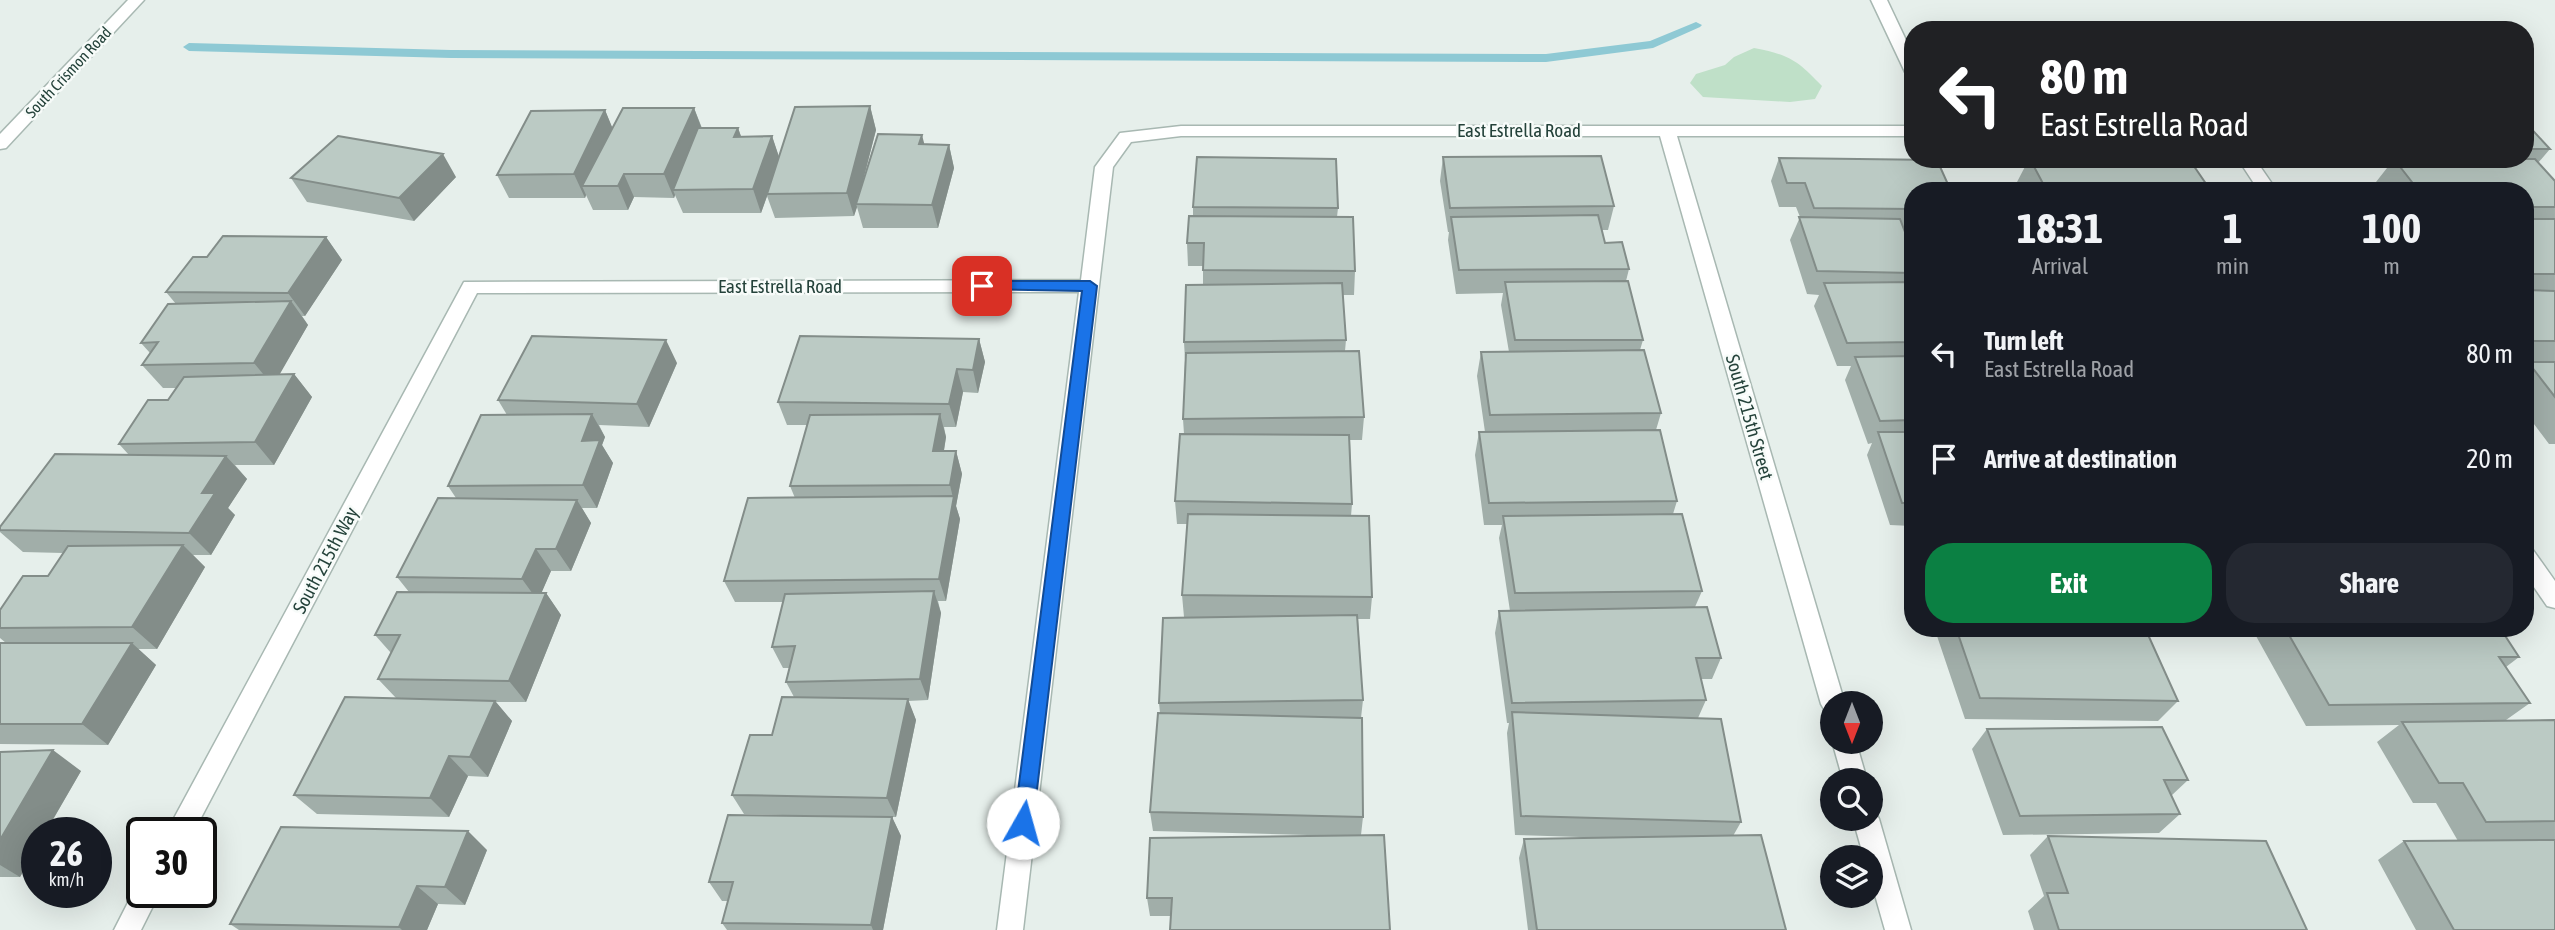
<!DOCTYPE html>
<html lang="en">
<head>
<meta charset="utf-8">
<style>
	body { margin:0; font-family:"Asap Condensed",sans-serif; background:#242831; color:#f1f3f6; height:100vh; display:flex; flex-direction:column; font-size:26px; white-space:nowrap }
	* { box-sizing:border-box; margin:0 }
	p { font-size:23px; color:#9ea1a6 }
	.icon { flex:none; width:38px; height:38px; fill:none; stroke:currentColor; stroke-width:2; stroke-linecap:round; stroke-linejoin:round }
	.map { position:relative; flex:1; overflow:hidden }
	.side { position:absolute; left:1904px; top:182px; width:630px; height:455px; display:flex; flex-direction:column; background:#171b24; border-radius:28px; box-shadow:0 7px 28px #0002 }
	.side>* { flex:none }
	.hud { position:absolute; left:1904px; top:21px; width:630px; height:147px; border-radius:28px; box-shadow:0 7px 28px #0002; background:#202124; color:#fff; overflow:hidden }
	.needle { width:46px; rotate:180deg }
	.controls { position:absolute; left:1820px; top:691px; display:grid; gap:14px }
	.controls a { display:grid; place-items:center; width:63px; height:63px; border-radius:50%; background:#171b24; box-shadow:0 7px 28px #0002; font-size:35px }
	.speed { position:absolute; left:21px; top:817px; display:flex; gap:14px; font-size:35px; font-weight:700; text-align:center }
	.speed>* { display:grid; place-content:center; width:91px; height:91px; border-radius:50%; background:#171b24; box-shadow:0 7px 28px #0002; line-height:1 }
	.speed small { font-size:18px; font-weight:400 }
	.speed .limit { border:4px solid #111; border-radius:10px; background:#fff; color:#111 }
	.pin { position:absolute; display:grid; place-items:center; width:60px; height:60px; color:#fff; margin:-30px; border-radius:14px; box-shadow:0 4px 10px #0006 }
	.me { position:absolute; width:77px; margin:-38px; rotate:7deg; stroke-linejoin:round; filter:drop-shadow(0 0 5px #0008) }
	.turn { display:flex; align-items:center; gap:24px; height:147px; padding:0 21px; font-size:32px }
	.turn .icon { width:91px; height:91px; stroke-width:2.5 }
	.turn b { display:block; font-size:49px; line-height:60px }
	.eta { display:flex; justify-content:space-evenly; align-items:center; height:119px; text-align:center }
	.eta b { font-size:42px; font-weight:700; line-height:49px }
	.button { display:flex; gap:14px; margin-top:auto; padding:14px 21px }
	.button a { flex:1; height:80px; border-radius:28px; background:#0b8043; color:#fff; font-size:28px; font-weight:700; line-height:80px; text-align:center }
	.button a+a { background:#242831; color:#f1f3f6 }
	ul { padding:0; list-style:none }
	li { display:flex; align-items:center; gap:21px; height:105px; padding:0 21px }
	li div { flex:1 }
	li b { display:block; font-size:26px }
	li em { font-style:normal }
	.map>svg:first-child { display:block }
</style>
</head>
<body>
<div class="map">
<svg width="2555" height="930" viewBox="0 0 2555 930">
	<rect width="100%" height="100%" fill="#e6efeb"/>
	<path fill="#bfe0c8" d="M1754 48C1790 55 1797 60 1822 86L1815 99 1790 102 1703 97 1690 83 1696 74 1725 65 1734 57Z"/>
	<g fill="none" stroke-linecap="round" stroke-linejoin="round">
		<path fill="#8ec9d4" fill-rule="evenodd" d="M1696 22 1702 25 1700 27 1653 48 1546 62 451 58 189 51 183 47 189 43 451 50 1546 54 1650 41Z"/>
		<g stroke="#a8b8b2" stroke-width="3">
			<path id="minor" d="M1871 0H1887L1913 55V77L1905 72Z
				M1181 126H1913V136H1677L1845 704H1832V714L1825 711 1821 704 1660 136H1181L1131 142 1113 167 1023 930H997L1079 292 477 293 193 833H166L464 282 1081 280 1095 167 1120 133Z
				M2238 159H2255L2277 191H2259Z
				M2525 547 2533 550 2555 581V608L2547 606 2525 574Z
				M1832 741 1856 742 1867 780H1843Z
				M1871 809 1875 811 1879 819 1911 930H1885L1871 881V858H1864L1853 819H1871Z
				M142 881V892H160L141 930H114L138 883Z"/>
		</g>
		<g stroke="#a8b8b2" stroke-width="3">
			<path id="tertiary" d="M128 0H144L6 148 0 149V134Z"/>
		</g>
		<use href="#minor" fill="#fff" fill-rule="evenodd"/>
		<use href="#tertiary" fill="#fff" fill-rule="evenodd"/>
	</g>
	<path fill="#a1aea9" d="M870 106 876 130 863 180 924 144 949 145 954 168 938 228H863L857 207 854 216 775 218 767 196 761 213H683L675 195 674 198 634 197 628 210H593L586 195 585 198H509L497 175 605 110 612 128 694 108 702 128H738L741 136H772L779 157Z
		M2525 122 2550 149 2538 163 2555 181V444H2549L2525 412V191H2382L2376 182 2387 168 2380 159H2525Z
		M1443 157 1614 206 1608 230H1602L1605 243 1629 269 1626 281 1643 340 1640 350 1661 413 1656 430 1677 501 1673 514 1702 591 1695 607 1721 658 1712 679H1701L1706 700 1698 718 1741 822 1733 836 1786 930H1528L1519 858 1524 839 1611 838 1515 835 1507 733 1509 723H1507L1495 633 1499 611H1510L1499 538 1502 525H1484L1475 455 1479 432H1485L1477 376 1481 352H1509L1501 305 1503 293 1456 294 1448 240 1449 232H1448L1440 181Z
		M1779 158 1913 191V233H1905L1913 253V564L1904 540 1912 526 1890 525 1867 455 1872 443 1868 444 1845 380 1851 366H1837L1814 306 1819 295 1807 294 1790 240 1800 217 1796 207H1779L1771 181Z
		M2029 159H2189L2211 191H2022L2017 182Z
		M456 177 414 221 307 202 291 178Z
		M1193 207 1338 208 1337 217 1355 271 1354 295H1343L1346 340 1345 351 1364 417 1362 440H1350L1352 504 1351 516 1372 597 1370 619H1358L1363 700 1361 718 1363 817 1361 835 1171 916H1150L1147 898 1345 836 1153 831 1150 812 1160 713 1159 703 1229 617H1184L1182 595 1187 524H1177L1175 501 1184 434 1183 419 1185 360 1184 342 1203 285V266H1188L1187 243 1193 216Z
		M326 237 342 260 305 316H302L308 325 279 374H294L312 397 274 465H235L247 479 228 508 235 515 211 555H193L205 567 157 649H138L156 665 108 745 0 744V643H6L0 638V610L48 576 63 553 23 552 0 532V527L129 455 119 444 168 400 176 388H163L142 365 150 353 141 343 176 304 166 292 207 257Z
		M979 339 985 362 978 393 963 392 956 427H944L946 437 944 451H956L962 474 956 506 960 519 946 601H938L941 613 928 700 908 701 916 720 896 817H892L901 836 883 930H727L722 923 728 901H722L709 882 825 816 744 814 732 795 772 735 794 697 786 682 790 668H783L772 647 783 602H735L724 581 795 498 790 486 807 425H787L778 402Z
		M677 363 649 427 599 425 605 437 602 445 613 463 597 508H582L591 523 571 571H551L541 593H546L561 615 526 702H496L512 721 488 777 468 776 449 817 317 814 294 795 396 698 378 679 391 653 375 635 409 592 397 577 456 498 448 486 507 415 498 400Z
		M1940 628H2145L2178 701 2158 721 1965 719 1936 633Z
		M2264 628H2500L2519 657 2506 667 2530 703 2506 720H2555V930H2416L2378 860 2404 841H2458L2436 803H2413L2377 742 2399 725 2306 726 2256 636Z
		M1987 729 2188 780 2171 796 2180 814 2159 833 2003 835 1972 749Z
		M0 752 81 771 20 877H0Z
		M2048 836 2307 930H2034L2028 911 2044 896 2030 855Z
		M487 850 465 905 438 904 427 930H239L230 924Z"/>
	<path fill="#838d89" d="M870 106 876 130 857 204H856L857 207 854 216 847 193Z
		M694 108 703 132 673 190 675 195 674 198 664 174Z
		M605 110 615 134 582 186 586 195 585 198 574 174Z
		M738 128 746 151 734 137Z
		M922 135 928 158 919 144Z
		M772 136 780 160 761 213 753 189Z
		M949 145 954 168 938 228 932 205Z
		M443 154 456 177 414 221 399 198Z
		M624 174 634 197 628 210 618 186Z
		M326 237 342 260 305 316 288 293Z
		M291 301 308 325 273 386 254 363Z
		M979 339 985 362 978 393 973 370Z
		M666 340 677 363 649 427 637 404Z
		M957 369 963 392 956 427 949 404Z
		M294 374 312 397 274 465 255 442Z
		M592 414 605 437 602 445 613 463 597 508 583 485 582 441Z
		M940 414 946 437 940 474 933 451Z
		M956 451 962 474 956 506 960 519 946 601 939 579 953 498 950 485Z
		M226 456 247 479 228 508 235 515 211 555 189 533 202 493Z
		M577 500 591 523 571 571 556 549Z
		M183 545 205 567 157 649 132 627Z
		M536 549 551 571 538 601 522 579Z
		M934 591 941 613 928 700 920 679Z
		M546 593 561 615 526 702 509 681Z
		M132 643 156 665 108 745 82 724Z
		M908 699 916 720 896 817 887 798Z
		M495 701 512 721 488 777 470 757Z
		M53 750 81 771 45 833H37V847L20 877 0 865V840Z
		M449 756 468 776 449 817 430 798Z
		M892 817 901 836 883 930H873L871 925Z
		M468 831 487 850 465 905 445 887Z
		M417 886 438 904 427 930H402L399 927Z"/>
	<path fill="#bbcac4" stroke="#838d89" stroke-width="2" d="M870 106 847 193 767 194 795 107Z
		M623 108H694L664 174H624L618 186H582Z
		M605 110 574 174 497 175 531 111Z
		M2525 122 2550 149H2525Z
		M698 128H738L734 137 772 136 753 189 673 190Z
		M878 134 922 135 919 144 949 145 932 205 856 204Z
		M338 136 443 154 399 198 291 178Z
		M1601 156 1614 206 1450 208 1443 157Z
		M1197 157 1336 159 1338 208 1193 207Z
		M1779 158 1937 160 1951 191H1913V209L1814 208 1805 183H1787Z
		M2030 159H2189L2211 191H2047Z
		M2394 159H2535L2555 181V207H2525V191H2419Z
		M1598 215 1605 243 1622 242 1629 269 1459 270 1451 217Z
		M1189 216 1353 217 1355 271 1203 270 1204 243H1187Z
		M1799 217 1900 219 1913 253V273L1817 271Z
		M2525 219H2555V274H2525Z
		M223 236 326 237 288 293 166 292 193 257H207Z
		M1628 281 1643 340H1515L1505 282Z
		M1913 282V342L1847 343 1824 283Z
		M1342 283 1346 340 1184 342 1186 285Z
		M2525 290 2555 291V341H2525Z
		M291 301 254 363 142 365 158 342 141 343 168 304Z
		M532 336 666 340 637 404 498 400Z
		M800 336 979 339 973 370 957 369 949 404 778 402Z
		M1644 350 1661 413 1490 415 1481 352Z
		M1359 351 1364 417 1183 419 1186 353Z
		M1913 356V420L1880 421 1855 357Z
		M2528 362H2555V397Z
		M294 374 255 442 119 444 148 400H168L184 377Z
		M592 414 582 441 600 440 583 485 448 486 481 415Z
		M940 414 933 451H956L950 485 790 486 810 415Z
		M1660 430 1677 501 1489 503 1479 432Z
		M1878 432H1913V503H1902Z
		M1180 434 1349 435 1352 504 1175 501Z
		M55 454 226 456 202 493H215L189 533 0 530V527Z
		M954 496 939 579 724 581 748 498Z
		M438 498 577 500 556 549H536L522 579 397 577Z
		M1188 514 1369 516 1372 597 1182 595Z
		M1682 514 1702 591 1515 593 1503 516Z
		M183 545 132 627 0 628V610L23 576H48L68 546Z
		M934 591 920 679 786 682 795 646 772 647 785 594Z
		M397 592 546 593 509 681 378 679 400 635H375Z
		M1707 607 1721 658H1696L1706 700 1512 703 1499 611Z
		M1357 615 1363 700 1159 703 1163 618Z
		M1956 628H2145L2178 701 1980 698Z
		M2285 628H2500L2519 657H2499L2530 703 2329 705Z
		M0 643H132L82 724H0Z
		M345 697 495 701 470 757 449 756 430 798 294 795Z
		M782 697 908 699 887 798 732 795 750 735H772Z
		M1512 712 1721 719 1741 822 1521 816Z
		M1158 713 1362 718 1363 817 1150 812Z
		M2555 720V821L2486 822 2463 783H2439L2402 722Z
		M2162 727 2188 780H2164L2180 814 2020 816 1987 729Z
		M53 750 0 840V752Z
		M728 815 892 817 871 925 722 923 733 882H709Z
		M281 827 468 831 445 887 417 886 399 927 230 924Z
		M1384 835 1390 930H1170L1172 898H1147L1150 838Z
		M1761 835 1786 930H1537L1524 839Z
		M2048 836 2266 841 2307 930H2059L2047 893H2068Z
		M2555 840V930H2454L2404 841Z"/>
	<path fill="#1a73e8" stroke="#114b97" stroke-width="2" d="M982 281H1090L1097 286 1033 823 1030 829 1023 832 1016 829 1014 823 1082 291 977 289 975 286Z"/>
	<g text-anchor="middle" stroke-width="5" stroke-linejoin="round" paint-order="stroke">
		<g font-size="16" fill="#24423a" stroke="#f7fbf9">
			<text transform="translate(68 72) rotate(-47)" y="6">South Crismon Road</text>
		</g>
		<g font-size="19" fill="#24423a" stroke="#f7fbf9">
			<text x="1519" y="137">East Estrella Road</text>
			<text x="780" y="293">East Estrella Road</text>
			<text transform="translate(1750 417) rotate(74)" y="7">South 215th Street</text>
			<text transform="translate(325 560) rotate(-62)" y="7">South 215th Way</text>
		</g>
	</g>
</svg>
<div class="controls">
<a><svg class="needle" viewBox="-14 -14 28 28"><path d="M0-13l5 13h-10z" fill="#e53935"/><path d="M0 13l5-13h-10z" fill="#9ea1a6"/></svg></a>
<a><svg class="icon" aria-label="search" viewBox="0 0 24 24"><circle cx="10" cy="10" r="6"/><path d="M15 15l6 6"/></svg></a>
<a><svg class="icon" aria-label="layers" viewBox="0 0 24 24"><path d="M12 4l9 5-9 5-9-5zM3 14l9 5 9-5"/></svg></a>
</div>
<div class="speed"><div>26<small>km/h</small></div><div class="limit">30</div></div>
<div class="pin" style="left:982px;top:286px;background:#d93025"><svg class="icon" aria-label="arrive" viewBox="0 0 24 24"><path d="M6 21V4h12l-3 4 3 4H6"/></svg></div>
<svg class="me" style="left:1023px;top:823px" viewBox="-20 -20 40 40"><circle r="19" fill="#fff"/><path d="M0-13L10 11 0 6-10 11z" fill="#1a73e8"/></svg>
<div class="hud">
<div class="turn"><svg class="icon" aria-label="left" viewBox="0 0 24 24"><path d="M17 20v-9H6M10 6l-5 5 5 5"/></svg><div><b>80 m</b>East Estrella Road</div></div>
</div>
<section class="side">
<div class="eta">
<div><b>18:31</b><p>Arrival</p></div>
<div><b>1</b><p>min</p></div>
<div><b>100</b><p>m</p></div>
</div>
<ul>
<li><svg class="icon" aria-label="left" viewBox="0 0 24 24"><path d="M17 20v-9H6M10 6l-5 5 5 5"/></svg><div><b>Turn left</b><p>East Estrella Road</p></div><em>80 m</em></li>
<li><svg class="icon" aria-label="arrive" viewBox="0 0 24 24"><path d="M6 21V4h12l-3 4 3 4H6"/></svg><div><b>Arrive at destination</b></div><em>20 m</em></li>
</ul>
<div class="button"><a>Exit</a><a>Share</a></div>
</section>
</div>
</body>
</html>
